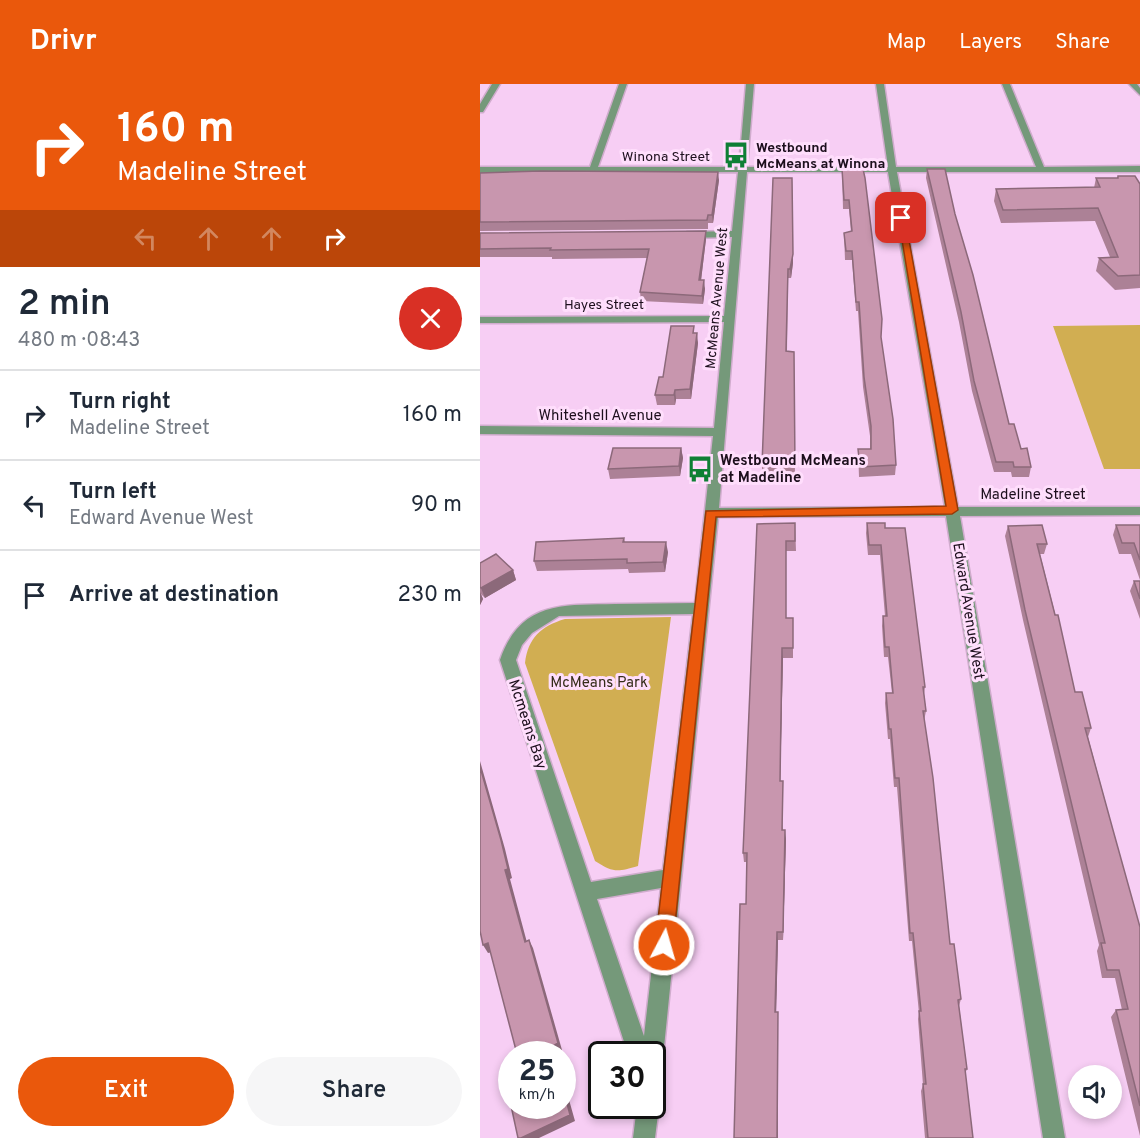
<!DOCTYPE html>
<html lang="en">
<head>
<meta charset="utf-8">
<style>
	body { margin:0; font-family:Overpass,sans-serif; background:#f6f6f7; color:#1f2937; height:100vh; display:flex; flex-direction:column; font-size:22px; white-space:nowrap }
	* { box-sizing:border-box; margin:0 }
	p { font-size:20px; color:#747a83 }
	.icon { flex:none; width:33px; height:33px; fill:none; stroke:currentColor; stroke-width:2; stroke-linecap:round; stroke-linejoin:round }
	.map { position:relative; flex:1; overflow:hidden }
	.panel { display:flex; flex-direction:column; background:#fff; width:480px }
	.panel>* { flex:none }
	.top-card { background:#ea580c; color:#fff; overflow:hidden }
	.fabs { position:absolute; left:588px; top:981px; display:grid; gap:12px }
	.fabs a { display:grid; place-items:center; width:54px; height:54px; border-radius:50%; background:#fff; box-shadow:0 3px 9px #0003; font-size:30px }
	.speed { position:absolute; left:18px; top:957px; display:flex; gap:12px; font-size:30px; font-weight:700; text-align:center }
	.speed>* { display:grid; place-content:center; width:78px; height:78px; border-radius:50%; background:#fff; box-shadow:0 3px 9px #0003; line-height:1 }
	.speed small { font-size:15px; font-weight:400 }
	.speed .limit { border:3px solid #111; border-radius:9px; background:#fff; color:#111 }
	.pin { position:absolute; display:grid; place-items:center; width:51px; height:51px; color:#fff; margin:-26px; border-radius:12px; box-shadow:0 3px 9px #0006 }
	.me { position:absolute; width:66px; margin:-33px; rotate:6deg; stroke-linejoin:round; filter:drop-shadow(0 0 4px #0008) }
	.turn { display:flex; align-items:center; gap:21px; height:126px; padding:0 18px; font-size:27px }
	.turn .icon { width:78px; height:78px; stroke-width:2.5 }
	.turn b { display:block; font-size:42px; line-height:51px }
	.lanes { display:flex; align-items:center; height:57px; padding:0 18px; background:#0003; justify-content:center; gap:30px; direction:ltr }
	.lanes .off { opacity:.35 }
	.round { display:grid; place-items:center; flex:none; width:63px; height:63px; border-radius:32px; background:#f6f6f7 }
	.headline { display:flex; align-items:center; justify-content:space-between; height:102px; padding:0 18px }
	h1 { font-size:36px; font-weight:600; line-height:45px }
	.action { display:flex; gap:12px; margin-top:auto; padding:12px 18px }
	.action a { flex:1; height:69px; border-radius:36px; background:#ea580c; color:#fff; font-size:24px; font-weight:600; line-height:69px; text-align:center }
	.action a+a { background:#f6f6f7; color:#1f2937 }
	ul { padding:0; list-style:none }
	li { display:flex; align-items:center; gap:18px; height:90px; padding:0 18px; border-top:2px solid #e0e1e3 }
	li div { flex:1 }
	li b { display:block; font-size:22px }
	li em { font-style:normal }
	header { display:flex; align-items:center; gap:36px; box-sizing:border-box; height:84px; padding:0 30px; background:#ea580c; color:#fff }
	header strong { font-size:28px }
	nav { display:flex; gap:33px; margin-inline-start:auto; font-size:21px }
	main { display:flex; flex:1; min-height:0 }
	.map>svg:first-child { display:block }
</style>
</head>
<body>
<header>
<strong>Drivr</strong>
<nav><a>Map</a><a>Layers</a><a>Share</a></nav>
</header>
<main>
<section class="panel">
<div class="top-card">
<div class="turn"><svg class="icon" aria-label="right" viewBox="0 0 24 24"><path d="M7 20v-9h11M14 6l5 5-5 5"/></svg><div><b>160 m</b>Madeline Street</div></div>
<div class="lanes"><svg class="icon off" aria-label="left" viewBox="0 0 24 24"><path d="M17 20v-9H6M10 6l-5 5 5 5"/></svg><svg class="icon off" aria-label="ahead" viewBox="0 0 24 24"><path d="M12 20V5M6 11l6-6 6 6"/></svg><svg class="icon off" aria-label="ahead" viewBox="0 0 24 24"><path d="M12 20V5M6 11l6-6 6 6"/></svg><svg class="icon" aria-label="right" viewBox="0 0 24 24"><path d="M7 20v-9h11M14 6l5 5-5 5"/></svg></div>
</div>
<div class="headline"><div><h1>2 min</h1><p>480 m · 08:43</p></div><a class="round" style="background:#d93025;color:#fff"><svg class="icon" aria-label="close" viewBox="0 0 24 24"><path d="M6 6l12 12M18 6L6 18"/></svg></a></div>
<ul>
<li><svg class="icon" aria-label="right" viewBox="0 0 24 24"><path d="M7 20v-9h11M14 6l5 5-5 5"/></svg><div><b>Turn right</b><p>Madeline Street</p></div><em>160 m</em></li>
<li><svg class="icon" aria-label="left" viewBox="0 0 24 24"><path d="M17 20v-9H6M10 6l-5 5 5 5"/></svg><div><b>Turn left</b><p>Edward Avenue West</p></div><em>90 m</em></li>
<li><svg class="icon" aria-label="arrive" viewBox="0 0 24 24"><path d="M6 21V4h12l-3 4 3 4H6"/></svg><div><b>Arrive at destination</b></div><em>230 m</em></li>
</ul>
<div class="action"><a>Exit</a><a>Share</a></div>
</section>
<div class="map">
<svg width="660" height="1054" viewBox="0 0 660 1054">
	<rect width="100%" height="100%" fill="#f7cef4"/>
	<path fill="#d1ae52" d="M660 241V385H624L573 242Z
		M191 533 158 782C137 788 134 789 115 777L45 579C48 554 61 542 85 535Z"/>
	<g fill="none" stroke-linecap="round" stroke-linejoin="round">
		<g stroke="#d0accd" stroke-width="3">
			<path id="street" d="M12 0H20L3 28H0V20Z
				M139 0H147L118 83H259L266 0H274L267 83H408L396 0H404L416 83H556L522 0H530L564 83 660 82V88H417L478 423H660V431L480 432 585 1054H563L466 432 238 433 183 973 180 981 172 984V970H148L20 576C40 517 83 521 135 520 161 520 188 519 215 519L233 352 0 350V342L234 344 244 238 0 239V233L244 232 252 153 207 154 202 151 207 148 252 147 258 88 0 89V83H110ZM267 88H408L465 423 239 424ZM213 530 183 786 111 798 36 576 42 561 52 549 79 532ZM181 804 164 952 117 815Z
				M649 0H657L660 4V11Z
				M172 1013 176 1014 179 1022 175 1054H153L157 1022H172Z"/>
		</g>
		<use href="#street" fill="#75997a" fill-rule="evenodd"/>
	</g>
	<path fill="#ac8196" d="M362 85 401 253 416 381 415 391 379 393 378 365H390V352L383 303 378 227H376L372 176H365L364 149 371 148 369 125H363Z
		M447 85 475 130 529 340 551 383 549 393H532L531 388H514L492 307 479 238 446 94Z
		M0 89 239 96 233 139H228V145L0 147Z
		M638 92 660 100V204L635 206 616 187 619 174 630 173 615 137 521 139 514 117 516 105 614 104 616 94H637Z
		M312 94 313 179 311 194H308L307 267 314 268 315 392 282 391V381Z
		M0 149 226 155 221 196 225 205 223 220 161 217 160 208 167 174 72 175V173H0Z
		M214 249 218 259 211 315H196L195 321H177L175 311 183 293Z
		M201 364 203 374 200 392 130 395 128 385Z
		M315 439 316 467H306V534H313V574H303L300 697 303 746 306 755 303 856H298L296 928H298V1054H254L266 820 267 778H264L263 769 277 440Z
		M387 439 405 444 445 603 444 610 446 627 444 637 470 860 481 915 479 922 487 985 485 990 493 1054H445L441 1007 443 1001 438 935 439 929 432 857H429L417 703H414L410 655H408L405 619 406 609H412L408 573H404L402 542 403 532H405L400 471H388L386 449Z
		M636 441H660V496L651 470H639L633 451Z
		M528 442 567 460 564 470H560L595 608 611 644 608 653 633 746 660 843V1052L631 933 636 926H642L635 894H622L617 867 619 861 543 536 525 452Z
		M144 454 145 458 188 468 185 488 149 489 148 485 57 487 54 477Z
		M0 479 33 486 36 496 5 514 1 510 3 515 0 521Z
		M654 497H660V535L650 507Z"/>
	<path fill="#8c697a" d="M238 88 239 96 233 139 232 131Z
		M226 147V155L220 205 219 196Z
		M313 170V179L311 194 310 185Z
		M224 196 225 205 223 220 222 212Z
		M217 249 218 259 211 315 210 305Z
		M195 306 196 315 195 321 194 311Z
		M201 364 203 374 200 392 199 382Z
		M186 458 188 468 185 488 183 478Z
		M33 486 36 496 5 514 1 504Z
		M0 508 3 515 0 521Z
		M302 564 303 574 300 707V697Z
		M0 677 25 765 32 794 30 795 49 866 45 858 25 786 0 683Z
		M305 746 306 755 303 856V848Z
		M297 848 298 856 296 935 295 928Z
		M49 856 53 864 82 966 77 969V970H75Z
		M8 859 12 868 8 869 3 861Z
		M298 928V1054H297Z
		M82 991 95 1037 59 1054H41L82 1000Z"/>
	<path fill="#c896ae" stroke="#8c697a" stroke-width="1.5" d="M362 85H383L385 94 402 235 401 253 413 335 416 381 380 383 378 365H391V342L384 293 379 218H376L372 167H366L364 149 372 147 369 116H364Z
		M447 85H465L475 130 493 191 529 340H534L541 365 547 364 551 383H534L533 378H516L494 297 481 228Z
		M61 87 238 88 232 131H228L227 136 0 138V89Z
		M638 92H655L660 100V191L638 192 619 174 638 173 618 124 523 126 516 105 620 103 616 94H638Z
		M293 94H312L313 170 310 185H308L306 267 314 268 315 383 282 381Z
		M226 147 219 196H224L222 212 160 208 169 165 70 166 71 164 0 165V149Z
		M191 242H214L213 249H217L210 305 195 306 194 311H175L179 293H183Z
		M133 364H201L199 382 128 385Z
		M315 439V457H306V534H313V564H302L300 697H303L302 746H305L303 848H297L295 928H298L297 1054H254L260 820H266L267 769H263L277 440Z
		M387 439H405V444H425L445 603H443L446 627H443L453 694 470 860H474L481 915 478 916 487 985H485L493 1054H448L443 1000H446L439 927H441L433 849H430L419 694H415L411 645H409L406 609H413L409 563H405L403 532H407L401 461H389Z
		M562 441 567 460H557L575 531H578L595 608H602L611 644H605L633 746 660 843V1022L636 926 648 925 639 886H627L621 859H625L545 526 528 442Z
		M636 441H660V476L654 459H642Z
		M144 454 143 458H186L183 478 147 479V475L54 477 56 458Z
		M16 470 33 486 1 504 0 503V479Z
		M654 497H660V515Z
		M0 683 21 756 28 785 25 786 45 858 49 856 78 959 73 962 75 970H37L8 859 3 861 0 847Z
		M82 1000 90 1031 41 1054H38L27 1003 32 1001V1022H82Z"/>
	<path fill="#ea580c" stroke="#983908" stroke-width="1.5" d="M418 132 425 134 478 426 472 430 236 433 193 861 190 867 184 870 177 867 175 861 226 427 466 422Z"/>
	<defs>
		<g id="bus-bare" transform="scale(2.07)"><path d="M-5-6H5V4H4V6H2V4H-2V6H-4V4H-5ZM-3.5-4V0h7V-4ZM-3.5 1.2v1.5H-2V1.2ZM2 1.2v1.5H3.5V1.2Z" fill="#0f7f35" stroke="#ffdefc" stroke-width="2.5" paint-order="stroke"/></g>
	</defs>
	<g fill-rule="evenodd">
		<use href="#bus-bare" x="256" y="71"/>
		<use href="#bus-bare" x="220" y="385"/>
	</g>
	<g text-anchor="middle" stroke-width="6" stroke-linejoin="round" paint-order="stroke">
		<g font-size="14" font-weight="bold" fill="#1d0f1d" stroke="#ffdefc" text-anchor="start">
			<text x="276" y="68">Westbound<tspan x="276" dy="16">McMeans at Winona</tspan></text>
		</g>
		<g font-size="14" fill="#1d0f1d" stroke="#ffdefc">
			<text x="186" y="77">Winona Street</text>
			<text transform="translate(236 214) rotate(-85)" y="5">McMeans Avenue West</text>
			<text x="124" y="225">Hayes Street</text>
		</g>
		<g font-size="15" fill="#1d0f1d" stroke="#ffdefc">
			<text x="120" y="336">Whiteshell Avenue</text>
			<text x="553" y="415">Madeline Street</text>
			<text transform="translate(489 527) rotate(81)" y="5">Edward Avenue West</text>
			<text transform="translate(48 640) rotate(72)" y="5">Mcmeans Bay</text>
		</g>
		<g font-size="15" font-weight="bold" fill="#1d0f1d" stroke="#ffdefc" text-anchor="start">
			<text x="240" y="381">Westbound McMeans<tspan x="240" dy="17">at Madeline</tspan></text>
		</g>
		<g font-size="15" fill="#342c19" stroke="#ffdefc">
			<text x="119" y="603">McMeans Park</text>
		</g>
	</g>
</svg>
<div class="fabs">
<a><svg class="icon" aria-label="sound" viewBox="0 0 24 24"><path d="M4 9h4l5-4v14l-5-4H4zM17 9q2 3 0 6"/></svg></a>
</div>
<div class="speed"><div>25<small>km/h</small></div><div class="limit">30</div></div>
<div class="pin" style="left:421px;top:134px;background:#d93025"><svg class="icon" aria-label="arrive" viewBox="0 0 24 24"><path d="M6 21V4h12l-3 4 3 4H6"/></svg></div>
<svg class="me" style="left:184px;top:861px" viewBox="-20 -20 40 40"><circle r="17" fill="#ea580c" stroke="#fff" stroke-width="3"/><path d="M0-11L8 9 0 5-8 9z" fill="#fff"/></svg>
</div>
</main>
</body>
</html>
